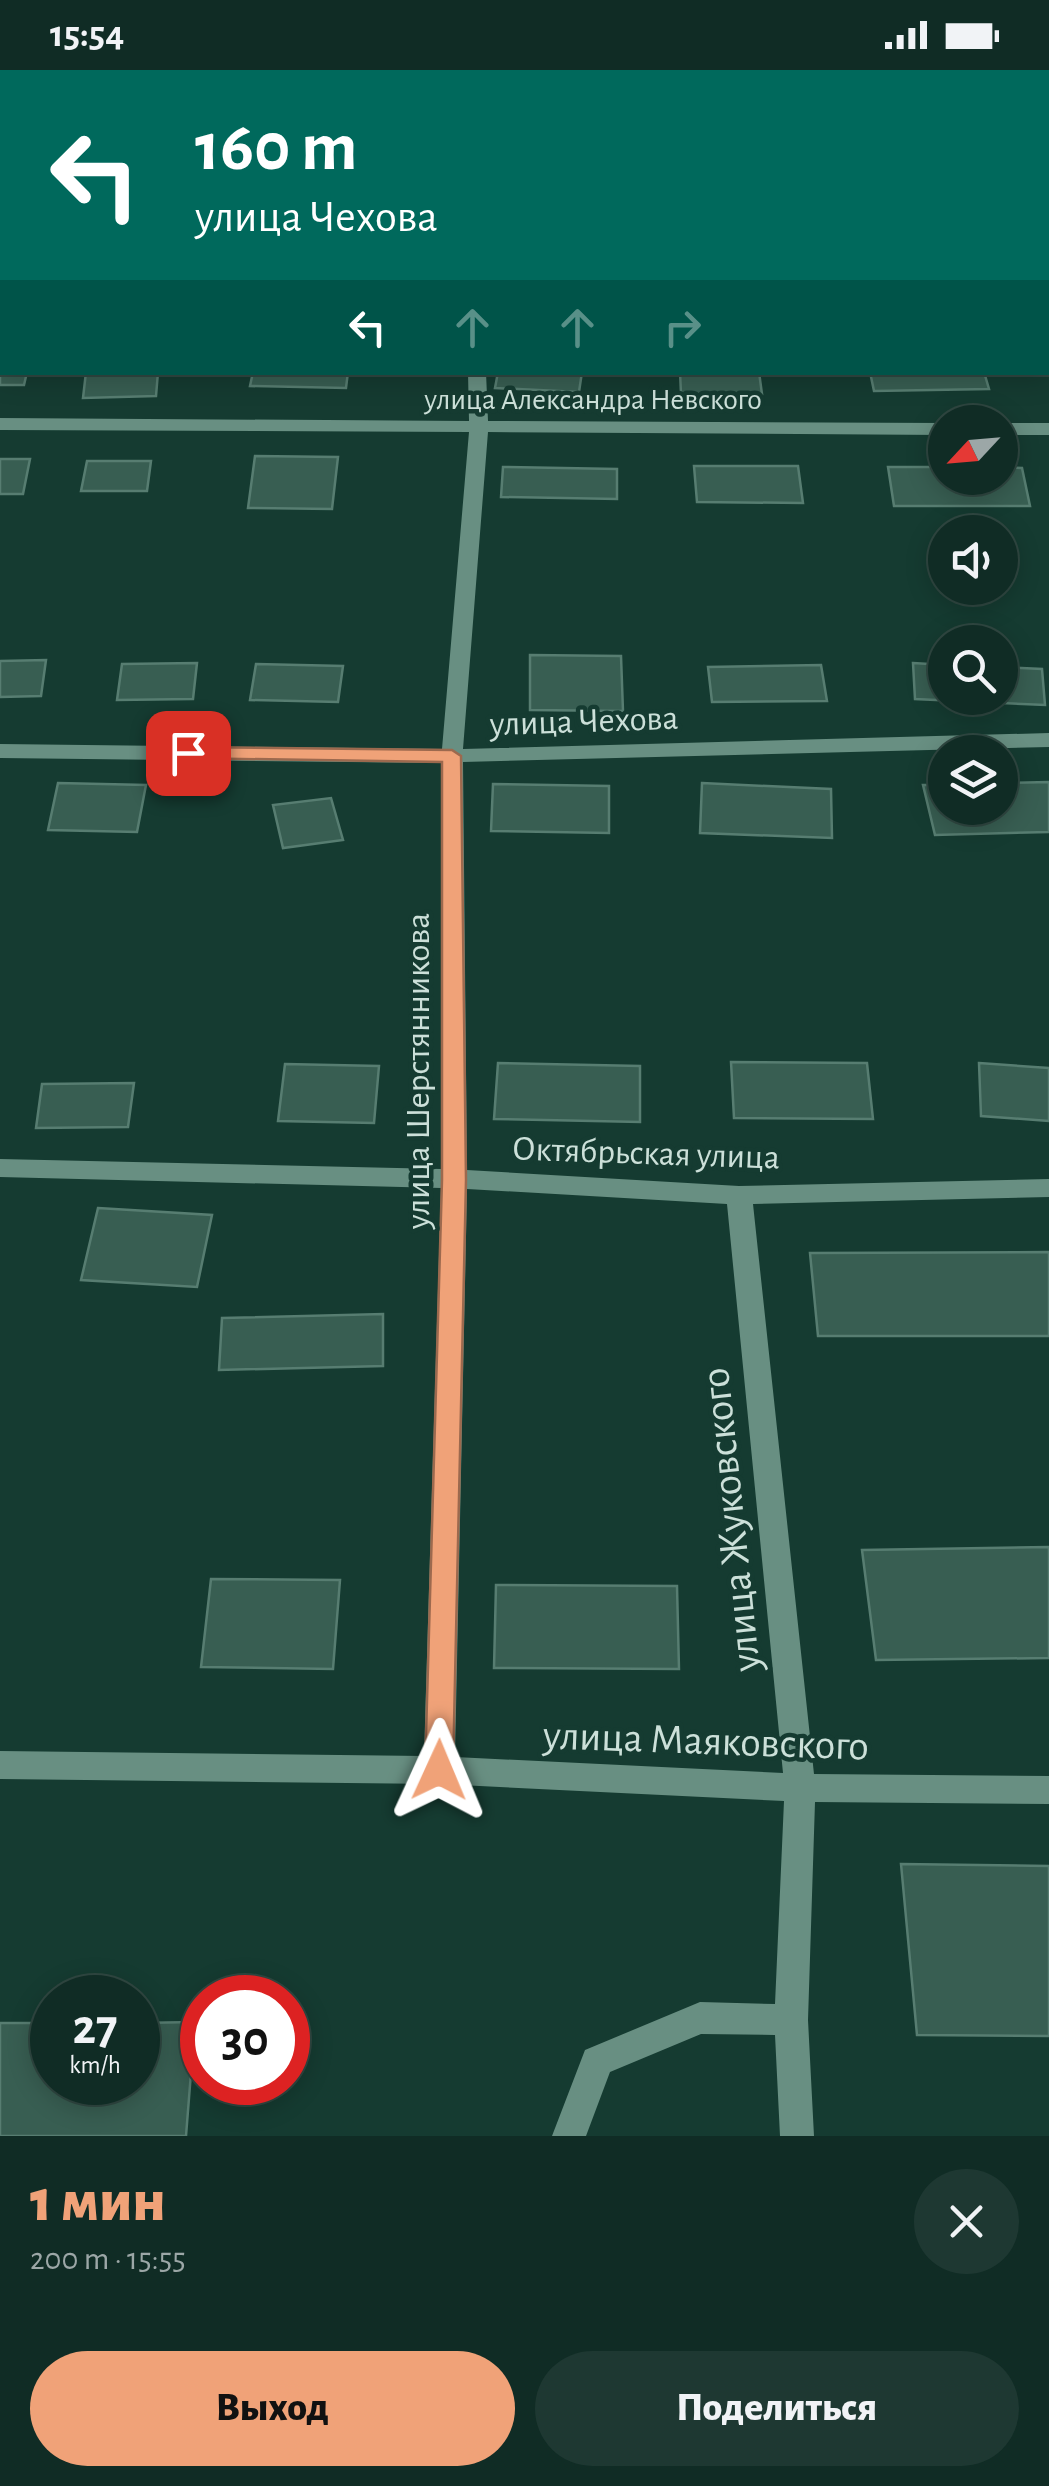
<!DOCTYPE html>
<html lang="ru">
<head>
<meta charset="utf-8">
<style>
	body { margin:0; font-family:"Alegreya Sans",sans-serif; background:#1e3832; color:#f1f3f6; height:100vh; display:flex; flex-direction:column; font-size:38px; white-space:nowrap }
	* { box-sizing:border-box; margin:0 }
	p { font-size:32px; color:#9ca7a7 }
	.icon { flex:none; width:55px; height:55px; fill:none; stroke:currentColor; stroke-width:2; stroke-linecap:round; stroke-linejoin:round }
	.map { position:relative; height:2066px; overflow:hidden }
	.sheet { display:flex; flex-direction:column; background:#102c25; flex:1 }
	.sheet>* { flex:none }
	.guide { position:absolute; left:0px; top:0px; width:1050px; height:305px; box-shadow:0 5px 25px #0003,0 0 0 2px #304842; background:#00695c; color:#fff; overflow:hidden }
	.needle { width:65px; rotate:244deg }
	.fabs { position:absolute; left:928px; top:335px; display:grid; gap:20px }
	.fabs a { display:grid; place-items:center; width:90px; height:90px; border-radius:50%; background:#102c25; box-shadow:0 5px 25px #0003,0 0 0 2px #304842; font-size:50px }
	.speed { position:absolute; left:30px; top:1905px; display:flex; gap:20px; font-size:50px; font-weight:700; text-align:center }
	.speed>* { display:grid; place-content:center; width:130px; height:130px; border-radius:50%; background:#102c25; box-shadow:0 5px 25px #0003,0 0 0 2px #304842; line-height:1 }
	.speed small { font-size:25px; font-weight:400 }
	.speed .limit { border:15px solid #d22; background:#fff; color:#111 }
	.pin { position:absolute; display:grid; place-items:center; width:85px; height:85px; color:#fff; margin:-42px; border-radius:20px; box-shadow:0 5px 15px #0006 }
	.me { position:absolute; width:110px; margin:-55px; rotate:1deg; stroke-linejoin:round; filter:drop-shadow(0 0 8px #0008) }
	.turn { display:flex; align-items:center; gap:35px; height:210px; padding:0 30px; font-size:45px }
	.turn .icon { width:130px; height:130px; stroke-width:2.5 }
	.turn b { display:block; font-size:70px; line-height:85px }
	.lanes { display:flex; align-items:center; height:95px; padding:0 30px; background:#0003; justify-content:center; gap:50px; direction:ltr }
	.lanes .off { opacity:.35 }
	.round { display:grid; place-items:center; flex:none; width:105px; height:105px; border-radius:52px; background:#1e3832 }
	.summary { display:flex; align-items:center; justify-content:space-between; height:170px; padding:0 30px }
	h1 { font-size:60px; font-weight:800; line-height:75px; color:#f0a278 }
	.button { display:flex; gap:20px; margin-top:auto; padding:20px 30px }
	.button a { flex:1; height:115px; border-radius:60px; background:#f0a278; color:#111; font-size:40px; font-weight:800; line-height:115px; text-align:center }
	.button a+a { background:#1e3832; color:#f1f3f6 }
	.status { display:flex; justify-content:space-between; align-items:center; height:70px; padding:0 50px; background:#102c25; direction:ltr }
	.status svg { height:28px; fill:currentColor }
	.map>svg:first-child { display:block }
</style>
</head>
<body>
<div class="status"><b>15:54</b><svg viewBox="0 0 49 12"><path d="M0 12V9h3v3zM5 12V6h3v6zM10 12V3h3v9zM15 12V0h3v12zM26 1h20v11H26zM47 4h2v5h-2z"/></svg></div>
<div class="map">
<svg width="1049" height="2066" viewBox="0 0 1049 2066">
	<rect width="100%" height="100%" fill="#153b31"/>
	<path fill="#385e52" stroke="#577d71" stroke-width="2.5" d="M0 285 2 302H27L24 315H0Z
		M86 302H158L156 326 83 328Z
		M253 302H348L346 318 250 316Z
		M498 302H582L579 322 495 318Z
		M680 302H759L762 324H681Z
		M870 302H984L989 319 874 321Z
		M255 386 338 387 332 439 248 438Z
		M0 389H30L23 424H0Z
		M87 391H151L147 421H81Z
		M694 396H798L803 433 697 432Z
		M503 397 617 399V429L501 427Z
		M888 397H945V408H1000V397L1022 398 1030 436H894Z
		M530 585 621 586 623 641 530 640Z
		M46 590 41 626 0 627V591Z
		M197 593 193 629 117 630 122 594Z
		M913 593 945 595V628H1000V597L1042 599 1045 635 915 629Z
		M256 594 343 596 338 632 250 630Z
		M821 595 827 631 712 632 708 597Z
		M1049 712V762L935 765 923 715H945V738H1000V713Z
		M58 713 146 715 137 762 48 760Z
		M702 713 831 719 832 768 700 763Z
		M493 714 609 716V763L491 761Z
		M331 728 343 770 283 778 273 735Z
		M731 992 867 993 873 1049 734 1048Z
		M498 993 640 996V1052L494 1049Z
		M979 993 1049 998V1051L981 1046Z
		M285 994 379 996 374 1053 278 1051Z
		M134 1013 128 1057 36 1058 42 1014Z
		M98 1138 212 1145 197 1217 81 1210Z
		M1049 1182V1266H818L810 1183Z
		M383 1244V1296L219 1300 222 1248Z
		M1049 1477V1588L876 1590 862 1480Z
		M211 1509 340 1510 333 1599 201 1597Z
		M496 1515 677 1516 679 1599 494 1598Z
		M901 1794 1049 1796V1966L917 1965Z
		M195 1952 186 2066H0V1953H52V2012H138V1953Z"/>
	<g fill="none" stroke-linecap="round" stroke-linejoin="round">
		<path fill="#688f82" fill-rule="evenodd" d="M258 0H274L276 2H260Z
			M659 0H675L676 2H661Z
			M0 102H2V112H0Z
			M1048 106H1049V116H1048Z
			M468 302H486L488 351 945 353V365L488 362 463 679 1049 663V677L463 692 467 1100 739 1116 1049 1109V1127L753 1134 814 1704 1049 1706V1734L815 1732 808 1950 814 2066H780L775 1965 701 1964 610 2002 586 2066H552L585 1980 700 1932 775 1934 784 1731 439 1714 0 1709V1681L424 1686 441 1118 0 1107V1089L441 1099V693L0 688V674L442 679 469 362 0 360V348L469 351ZM467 1119 727 1134 783 1703 455 1687Z
			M1000 353H1049V365H1000Z"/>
	</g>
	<path fill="#f0a278" stroke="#9c694e" stroke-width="2.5" d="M188 677 452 680 461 686 466 1110 453 1700 449 1709 439 1712 429 1709 425 1700 442 1110V692L181 688 178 683Z"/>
	<g text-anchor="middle" stroke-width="9" stroke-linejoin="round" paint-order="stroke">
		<g font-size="30" fill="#cce0d9" stroke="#153b31">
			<text x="593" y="339">улица Александра Невского</text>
		</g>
		<g font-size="35" fill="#cce0d9" stroke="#153b31">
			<text transform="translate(584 650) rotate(-2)" y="12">улица Чехова</text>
			<text transform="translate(417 1001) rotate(-90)" y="12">улица Шерстянникова</text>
			<text transform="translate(646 1082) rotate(2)" y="12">Октябрьская улица</text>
		</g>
		<g font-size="42" fill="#cce0d9" stroke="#153b31">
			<text transform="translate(729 1450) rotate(-96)" y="15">улица Жуковского</text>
			<text transform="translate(706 1669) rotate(2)" y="15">улица Маяковского</text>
		</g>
	</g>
</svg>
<div class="fabs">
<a><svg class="needle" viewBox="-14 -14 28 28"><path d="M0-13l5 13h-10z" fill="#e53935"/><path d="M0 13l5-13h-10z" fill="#9ca7a7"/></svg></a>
<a><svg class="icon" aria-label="sound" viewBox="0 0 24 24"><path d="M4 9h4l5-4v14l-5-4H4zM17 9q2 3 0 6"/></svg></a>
<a><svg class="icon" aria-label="search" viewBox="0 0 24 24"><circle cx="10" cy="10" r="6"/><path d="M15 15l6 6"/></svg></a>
<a><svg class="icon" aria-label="layers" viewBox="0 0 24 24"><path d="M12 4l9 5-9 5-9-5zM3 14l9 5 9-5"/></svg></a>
</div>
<div class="speed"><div>27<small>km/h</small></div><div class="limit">30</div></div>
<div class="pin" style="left:188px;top:683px;background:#d93025"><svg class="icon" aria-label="arrive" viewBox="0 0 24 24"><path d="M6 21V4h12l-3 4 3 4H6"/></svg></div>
<svg class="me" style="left:439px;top:1700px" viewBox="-20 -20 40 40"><path d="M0-17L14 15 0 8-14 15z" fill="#f0a278" stroke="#fff" stroke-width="4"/></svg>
<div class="guide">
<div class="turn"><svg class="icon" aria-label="left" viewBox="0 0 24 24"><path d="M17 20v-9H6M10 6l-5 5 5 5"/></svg><div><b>160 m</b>улица Чехова</div></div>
<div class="lanes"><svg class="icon" aria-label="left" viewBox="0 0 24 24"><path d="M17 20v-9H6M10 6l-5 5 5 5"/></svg><svg class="icon off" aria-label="ahead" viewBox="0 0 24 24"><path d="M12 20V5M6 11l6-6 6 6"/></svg><svg class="icon off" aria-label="ahead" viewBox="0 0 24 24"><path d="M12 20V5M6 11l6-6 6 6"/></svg><svg class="icon off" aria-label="right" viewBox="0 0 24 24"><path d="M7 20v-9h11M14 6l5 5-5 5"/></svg></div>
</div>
</div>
<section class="sheet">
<div class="summary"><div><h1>1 мин</h1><p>200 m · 15:55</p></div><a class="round"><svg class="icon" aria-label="close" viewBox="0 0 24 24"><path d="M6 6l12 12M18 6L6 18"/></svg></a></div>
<div class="button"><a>Выход</a><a>Поделиться</a></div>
</section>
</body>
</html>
